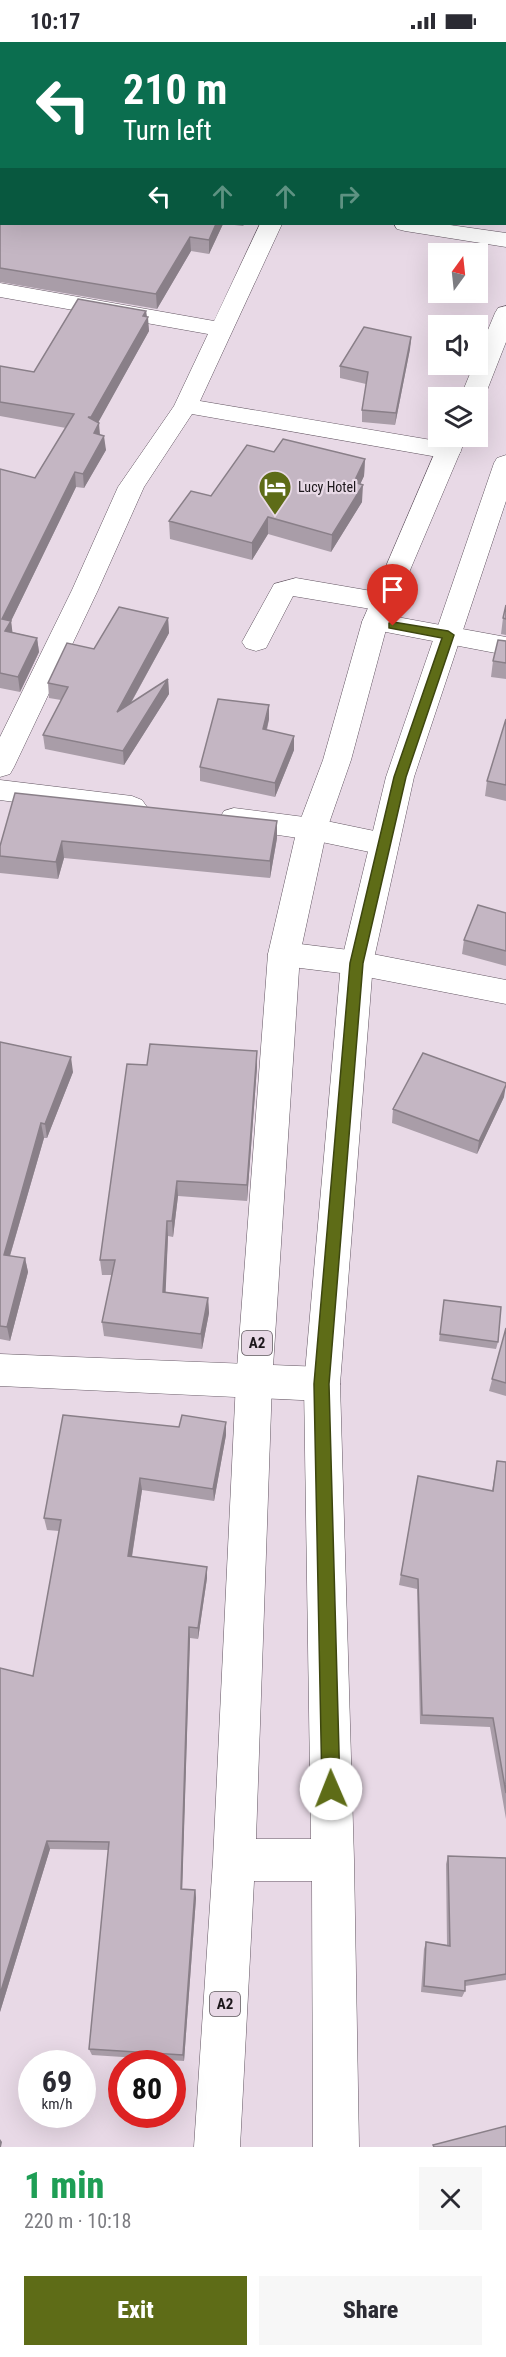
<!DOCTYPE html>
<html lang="en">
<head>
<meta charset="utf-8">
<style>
	body { margin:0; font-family:"Roboto Condensed",sans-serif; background:#f7f7f7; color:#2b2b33; height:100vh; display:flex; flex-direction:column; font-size:22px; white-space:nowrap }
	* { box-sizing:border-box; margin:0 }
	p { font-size:20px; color:#7c7c81 }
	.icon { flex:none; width:33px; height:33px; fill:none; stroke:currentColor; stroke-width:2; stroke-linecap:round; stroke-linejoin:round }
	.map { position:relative; height:2105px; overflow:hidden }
	.side { display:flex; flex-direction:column; background:#fff; flex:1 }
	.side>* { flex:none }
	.banner { position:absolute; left:0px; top:0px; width:507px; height:183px; box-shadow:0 6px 24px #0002; background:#0b6e4f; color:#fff; overflow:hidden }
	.needle { width:39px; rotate:15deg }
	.buttons { position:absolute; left:428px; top:201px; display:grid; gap:12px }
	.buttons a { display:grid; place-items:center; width:60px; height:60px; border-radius:0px; background:#fff; box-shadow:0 6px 24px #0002; font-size:30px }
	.speed { position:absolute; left:18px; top:2008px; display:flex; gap:12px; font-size:30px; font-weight:700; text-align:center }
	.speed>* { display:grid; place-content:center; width:78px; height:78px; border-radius:50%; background:#fff; box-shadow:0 6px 24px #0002; line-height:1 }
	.speed small { font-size:15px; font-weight:400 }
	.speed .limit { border:9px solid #d22; background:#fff; color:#111 }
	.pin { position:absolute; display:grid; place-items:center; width:51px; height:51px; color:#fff; margin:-62px -26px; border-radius:50% 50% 50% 0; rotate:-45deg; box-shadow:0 0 6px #0007 }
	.pin .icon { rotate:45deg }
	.me { position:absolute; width:66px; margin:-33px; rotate:359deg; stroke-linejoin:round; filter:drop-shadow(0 0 4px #0008) }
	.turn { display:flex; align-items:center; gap:21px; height:126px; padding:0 24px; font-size:27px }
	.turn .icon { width:78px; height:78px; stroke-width:2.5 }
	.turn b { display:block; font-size:42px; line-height:51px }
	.lanes { display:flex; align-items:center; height:57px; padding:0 24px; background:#0003; justify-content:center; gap:30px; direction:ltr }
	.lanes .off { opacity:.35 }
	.round { display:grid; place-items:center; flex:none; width:63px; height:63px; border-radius:0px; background:#f7f7f7 }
	.overview { display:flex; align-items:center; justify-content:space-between; height:102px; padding:0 24px }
	h1 { font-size:36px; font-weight:800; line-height:45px; color:#1e9e55 }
	.button { display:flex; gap:12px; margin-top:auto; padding:12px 24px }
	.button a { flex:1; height:69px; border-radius:0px; background:#5e6c17; color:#fff; font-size:24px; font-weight:800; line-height:69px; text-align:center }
	.button a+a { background:#f7f7f7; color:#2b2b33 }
	.status { display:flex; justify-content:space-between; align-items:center; height:42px; padding:0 30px; background:#fff; direction:ltr }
	.status svg { height:16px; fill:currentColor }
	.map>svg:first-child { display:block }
</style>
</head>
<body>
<div class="status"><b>10:17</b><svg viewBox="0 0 49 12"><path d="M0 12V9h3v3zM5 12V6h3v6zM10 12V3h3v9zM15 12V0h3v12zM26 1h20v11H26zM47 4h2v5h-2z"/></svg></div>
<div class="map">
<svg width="506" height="2105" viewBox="0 0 506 2105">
	<rect width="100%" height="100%" fill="#e8d9e6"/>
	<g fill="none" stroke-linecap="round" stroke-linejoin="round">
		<g stroke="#635662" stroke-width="1">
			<path id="minor" d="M44 0H64L43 2Z
				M0 59H2L0 73Z
				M260 182H282L200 359 449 401 458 404 461 409 458 414 449 417 192 372 144 445 98 548 14 725 10 732 0 735V695L72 548 118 445 174 364 208 292 0 255V241L214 279Z
				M394 182H443L506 191V205L405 189 397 187Z
				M296 536 383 551 392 554 396 560 392 566 383 569 293 554 266 606 256 609 246 606 242 600 274 542Z
				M375 571 506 595V613L365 586 362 580 365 574Z
				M0 738 132 754 142 758 147 765 142 772 132 776 0 758Z
				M234 766 312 776 384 791 395 794 399 802 395 810 384 813 312 798 224 785 219 777 224 769Z
				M284 900 357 909 506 938V962L357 933 284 924 273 920 268 912 273 904Z
				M0 1312 322 1325 335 1330 340 1342 335 1354 322 1359 0 1344Z"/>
		</g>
		<g stroke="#635662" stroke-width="1">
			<path id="highway" d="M506 264V300L484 356 477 362V356H460L474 322H477V314L495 271 498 266Z
				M442 394H467L388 580 351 718 327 787 300 912 272 1340 256 1797H311L304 1342 341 921 386 735 494 421 497 416 506 413V459L414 735 373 921 340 1342 354 1818 359 2105H313L312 1839H254L240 2105H194L213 1818 236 1340 268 912 297 787 323 718 362 580Z"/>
		</g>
		<use href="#minor" fill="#fff" fill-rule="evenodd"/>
		<use href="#highway" fill="#fff" fill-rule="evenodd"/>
	</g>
	<path fill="#a99da8" d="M0 78 2 182H223L209 212 191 209 157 267 0 240Z
		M226 182H245L243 184Z
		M146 269 149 289 98 380 100 393 106 408 84 446 76 445 11 579 12 590 37 596 39 610 20 650 0 646V427L35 436 66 386 0 374V324L34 330Z
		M411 295 410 307 395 383 362 380V368L366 342 340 336V324Z
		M274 410 365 417 364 434 360 442 362 460 331 510 268 492 252 518 170 497 169 479 211 454Z
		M506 563V593L501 592 503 576Z
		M168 576 169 591 131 661 168 637 169 652 124 723 45 707 43 693 61 658 49 656 48 641 94 607Z
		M506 599V637L491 635 493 619Z
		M269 663V677L267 688 294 708 275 755 200 739V725Z
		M506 677V759L485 754 487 739Z
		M277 779V796L270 836 64 816 58 837 0 831V804Z
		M506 871V924L462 912 464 898Z
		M0 1000 73 1030 47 1096H44L10 1214 25 1216 28 1230 10 1299 0 1297Z
		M147 1023 257 1025 247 1159 178 1154 173 1195 168 1194 165 1251 208 1256 209 1271 202 1307 104 1294 102 1280 112 1233H102L100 1218Z
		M504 1055 477 1112 392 1081 393 1067Z
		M444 1258 498 1300 496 1307 439 1299Z
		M506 1286V1354L489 1349Z
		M226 1380V1393L214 1459 142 1448 132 1515 207 1536 198 1597 190 1596 182 1847 195 1848 196 1856 184 2019 92 2013 89 2007 109 1808 50 1807 0 1970V1626L33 1634 59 1489 47 1488 44 1476 179 1385Z
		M497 1419 506 1420V1777L490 1685 420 1682 417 1547 399 1543 418 1434 492 1449Z
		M448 1814 506 1816V1938L465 1944V1949L462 1955 421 1950 424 1907 426 1900 447 1903 446 1822Z"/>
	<path fill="#897f88" d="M0 0H12L11 2H2V14L0 16Z
		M216 182H223L209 212V198Z
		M190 195 191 209 157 267 156 252Z
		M146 269 147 277 148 275 149 289 93 390 91 375Z
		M411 295 410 307 395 383 396 371Z
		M99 381 100 395 94 391Z
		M104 394 106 408 84 446 83 432Z
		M365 417 364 434 353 458 354 440Z
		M75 430 76 445 11 579 13 594 7 604 2 577Z
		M363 443 362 460 331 510 332 493Z
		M268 475V492L252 518V501Z
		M168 576 169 591 118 684 117 670Z
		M37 596 39 610 20 650 18 635Z
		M168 637 169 652 124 723 123 709Z
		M269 663V677L263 701V687Z
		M294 694V708L275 755V741Z
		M277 779V796L270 836V819Z
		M62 799 64 816 58 837 56 820Z
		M257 1009V1025L247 1159V1143Z
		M71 1015 73 1030 47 1096 45 1082Z
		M506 1043 504 1055 477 1112 479 1099Z
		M41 1081 44 1096 6 1227 4 1213Z
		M177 1139 178 1154 173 1195 172 1179Z
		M167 1179 168 1194 165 1265 163 1250Z
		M25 1216 28 1230 10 1299 7 1285Z
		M208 1256 209 1271 202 1307 201 1292Z
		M226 1380V1393L214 1459 213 1447Z
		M140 1436 142 1448 130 1526 128 1514Z
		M207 1525V1536L198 1597V1586Z
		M189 1585 190 1596 182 1855 181 1847Z
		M47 1799 50 1807 0 1970V1952Z
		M195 1848 196 1856 184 2019 183 2013Z
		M0 2097 2 2100 1 2105H0Z"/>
	<path fill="#c4b6c3" stroke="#897f88" stroke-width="1.5" d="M65 0H68L83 2H64Z
		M104 0H506V92V2H103Z
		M2 76V182H216L209 198 190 195 156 252 0 226V78Z
		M78 257 146 269 143 274 148 275 91 375H88L99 381 94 391 104 394 83 432 75 430 2 577 11 579 5 589 37 596 18 635 0 631V427L35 436 74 372 0 360V324L34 330Z
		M364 285 411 295 396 371 362 368 368 330 340 324Z
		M283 397 365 417 354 440 363 443 332 493 268 475 252 501 169 479 191 449 211 454 247 403 274 410Z
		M506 563V577L503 576Z
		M119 565 168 576 117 670 168 637 123 709 43 693 68 645 48 641 67 601 94 607Z
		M498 598 506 599V621L493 619Z
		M218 657 269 663 263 687 294 694 275 741 200 725Z
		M506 677V743L487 739Z
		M15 751 277 779 270 819 62 799 56 820 0 814V804Z
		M478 863 506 871V909L464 898Z
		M0 1000 71 1015 45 1082 41 1081 4 1213 25 1216 7 1285 0 1284Z
		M150 1002 257 1009 247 1143 177 1139 172 1179H167L163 1250 208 1256 201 1292 102 1280 115 1218H100L127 1022 147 1023Z
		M423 1011 506 1041V1043L479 1099 393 1067Z
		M444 1258 501 1265 498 1300 440 1292Z
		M506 1286V1341L492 1337Z
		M63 1373 179 1385 182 1373 226 1380 213 1447 140 1436 128 1514 207 1525 198 1586 189 1585 181 1847 195 1848 183 2013 89 2007 109 1800 47 1799 0 1952V1626L33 1634 61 1478 44 1476Z
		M497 1419 506 1420V1751L493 1676 422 1673 418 1537 401 1533 418 1434 493 1449Z
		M448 1814 506 1816V1932L465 1939V1949L424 1944 426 1900 450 1904Z
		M506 2084V2105H434L433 2103Z"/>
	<path fill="#5e6c17" stroke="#3d460f" stroke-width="1.5" d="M393 580 448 589 454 593 406 735 363 921 329 1342 340 1747 337 1753 331 1756 325 1753 322 1747 314 1342 350 921 394 735 442 596 389 586V581Z"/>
	<defs>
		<g id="hotel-pin" transform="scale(1.725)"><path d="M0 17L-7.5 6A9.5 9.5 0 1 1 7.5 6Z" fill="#5e6c17" stroke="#e8d9e6"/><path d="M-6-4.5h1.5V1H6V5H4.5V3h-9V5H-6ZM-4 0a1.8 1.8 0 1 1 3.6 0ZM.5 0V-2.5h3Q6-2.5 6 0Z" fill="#fff"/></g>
	</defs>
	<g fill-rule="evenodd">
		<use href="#hotel-pin" x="275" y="445"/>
	</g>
	<g text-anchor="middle" stroke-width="4.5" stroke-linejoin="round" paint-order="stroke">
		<g font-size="14" fill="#1c171b" stroke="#e8d9e6" text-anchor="start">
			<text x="298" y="450">Lucy Hotel</text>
		</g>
		<g fill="#e8d9e6" stroke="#595158" stroke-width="1.5">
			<rect x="242" y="1289" width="30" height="24" rx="4.5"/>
			<rect x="210" y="1950" width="30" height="24" rx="4.5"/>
		</g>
		<g font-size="15" font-weight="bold" fill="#1c171b">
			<text x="257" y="1306">A2</text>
			<text x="225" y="1967">A2</text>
		</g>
	</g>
</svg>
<div class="buttons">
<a><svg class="needle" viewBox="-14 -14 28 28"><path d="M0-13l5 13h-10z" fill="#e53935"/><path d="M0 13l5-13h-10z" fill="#7c7c81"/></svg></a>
<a><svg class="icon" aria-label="sound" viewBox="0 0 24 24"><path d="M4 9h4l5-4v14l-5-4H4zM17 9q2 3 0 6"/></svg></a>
<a><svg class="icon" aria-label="layers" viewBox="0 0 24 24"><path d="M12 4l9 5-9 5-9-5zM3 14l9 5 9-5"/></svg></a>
</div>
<div class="speed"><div>69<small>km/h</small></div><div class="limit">80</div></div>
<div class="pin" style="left:393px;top:584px;background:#d93025"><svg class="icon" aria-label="arrive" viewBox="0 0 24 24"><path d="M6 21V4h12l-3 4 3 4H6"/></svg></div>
<svg class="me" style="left:331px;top:1747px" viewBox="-20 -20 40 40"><circle r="19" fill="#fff"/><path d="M0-13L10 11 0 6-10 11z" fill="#5e6c17"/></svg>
<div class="banner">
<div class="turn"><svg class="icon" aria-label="left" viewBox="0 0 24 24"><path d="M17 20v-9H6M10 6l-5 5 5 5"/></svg><div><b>210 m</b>Turn left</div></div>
<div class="lanes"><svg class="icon" aria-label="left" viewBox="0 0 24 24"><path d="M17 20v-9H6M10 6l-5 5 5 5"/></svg><svg class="icon off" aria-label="ahead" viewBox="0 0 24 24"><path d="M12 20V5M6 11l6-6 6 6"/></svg><svg class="icon off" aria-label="ahead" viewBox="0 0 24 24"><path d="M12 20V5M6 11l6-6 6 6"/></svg><svg class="icon off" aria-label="right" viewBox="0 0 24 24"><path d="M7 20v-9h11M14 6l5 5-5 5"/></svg></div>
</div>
</div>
<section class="side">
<div class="overview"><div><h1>1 min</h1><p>220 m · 10:18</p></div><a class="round"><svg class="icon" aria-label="close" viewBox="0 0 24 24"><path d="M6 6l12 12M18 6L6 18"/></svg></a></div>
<div class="button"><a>Exit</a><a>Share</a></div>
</section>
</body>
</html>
